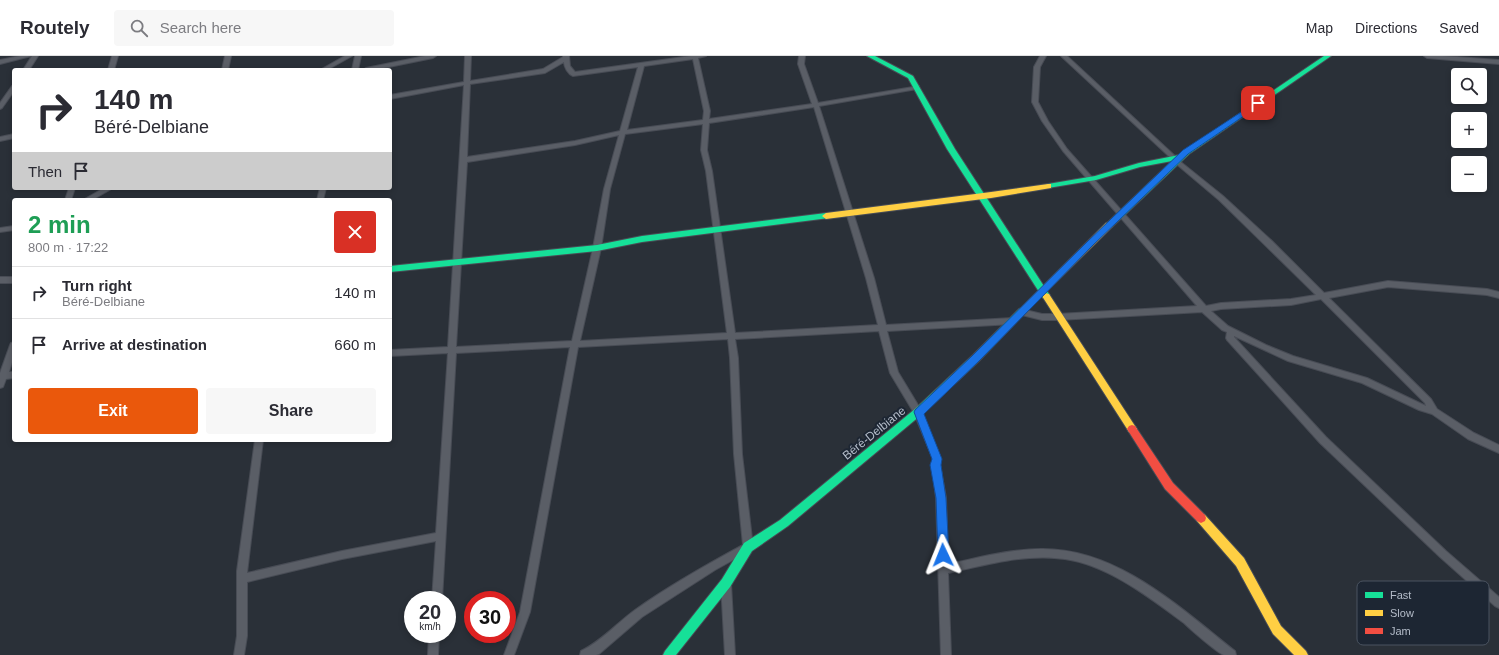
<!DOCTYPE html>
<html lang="en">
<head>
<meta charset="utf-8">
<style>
	body { margin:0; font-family:Helvetica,sans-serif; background:#f7f7f7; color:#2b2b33; height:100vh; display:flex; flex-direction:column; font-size:15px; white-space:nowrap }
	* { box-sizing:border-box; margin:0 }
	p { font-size:13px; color:#7c7c81 }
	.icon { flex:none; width:22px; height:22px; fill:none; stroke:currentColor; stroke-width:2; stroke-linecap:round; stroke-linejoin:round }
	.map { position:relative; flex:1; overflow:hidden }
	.details { position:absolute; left:12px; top:142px; width:380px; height:244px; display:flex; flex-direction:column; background:#fff; border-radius:4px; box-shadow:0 2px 6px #0003 }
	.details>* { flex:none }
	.top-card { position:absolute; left:12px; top:12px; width:380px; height:122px; border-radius:4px; box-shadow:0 2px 6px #0003; background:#fff; color:#2b2b33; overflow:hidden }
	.controls { position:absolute; left:1451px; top:12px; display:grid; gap:8px }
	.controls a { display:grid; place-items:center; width:36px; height:36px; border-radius:4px; background:#fff; box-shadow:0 2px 6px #0003; font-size:20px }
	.speed { position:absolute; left:404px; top:535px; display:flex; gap:8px; font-size:20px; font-weight:700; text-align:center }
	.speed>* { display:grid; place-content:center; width:52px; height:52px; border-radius:50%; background:#fff; box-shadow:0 2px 6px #0003; line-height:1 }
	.speed small { font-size:10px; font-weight:400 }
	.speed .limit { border:6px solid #d22; background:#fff; color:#111 }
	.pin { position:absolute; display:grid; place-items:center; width:34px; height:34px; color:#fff; margin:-17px; border-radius:8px; box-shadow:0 2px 6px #0006 }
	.me { position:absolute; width:44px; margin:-22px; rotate:358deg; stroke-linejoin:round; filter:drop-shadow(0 0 3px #0008) }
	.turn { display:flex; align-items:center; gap:14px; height:84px; padding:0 16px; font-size:18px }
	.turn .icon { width:52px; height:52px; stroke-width:2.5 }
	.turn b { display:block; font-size:28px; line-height:34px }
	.then { display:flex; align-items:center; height:38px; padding:0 16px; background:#0003; gap:8px; font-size:15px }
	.round { display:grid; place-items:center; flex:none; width:42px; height:42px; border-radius:4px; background:#f7f7f7 }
	.head { display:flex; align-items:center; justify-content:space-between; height:68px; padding:0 16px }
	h1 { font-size:24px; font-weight:600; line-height:30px; color:#1e9e55 }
	.cta { display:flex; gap:8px; margin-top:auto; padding:8px 16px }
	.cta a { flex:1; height:46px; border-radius:4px; background:#ea580c; color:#fff; font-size:16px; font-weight:600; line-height:46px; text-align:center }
	.cta a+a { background:#f7f7f7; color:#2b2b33 }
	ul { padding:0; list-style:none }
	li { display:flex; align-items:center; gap:12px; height:52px; padding:0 16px; border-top:1px solid #e1e1e2 }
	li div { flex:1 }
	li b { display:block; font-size:15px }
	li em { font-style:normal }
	header { display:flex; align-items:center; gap:24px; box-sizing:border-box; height:56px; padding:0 20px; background:#fff; border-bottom:1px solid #e1e1e2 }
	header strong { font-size:19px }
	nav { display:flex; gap:22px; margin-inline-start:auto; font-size:14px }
	.search { width:280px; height:36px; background:#f7f7f7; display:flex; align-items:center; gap:10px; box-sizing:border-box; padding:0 14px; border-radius:4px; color:#7c7c81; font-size:15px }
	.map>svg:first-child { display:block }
</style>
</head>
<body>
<header>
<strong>Routely</strong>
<div class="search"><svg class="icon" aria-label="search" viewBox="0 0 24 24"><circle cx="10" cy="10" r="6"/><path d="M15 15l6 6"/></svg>Search here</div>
<nav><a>Map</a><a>Directions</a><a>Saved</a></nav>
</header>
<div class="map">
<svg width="1499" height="599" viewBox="0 0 1499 599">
	<rect width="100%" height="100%" fill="#2a3038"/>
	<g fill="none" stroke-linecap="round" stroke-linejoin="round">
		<g stroke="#484c55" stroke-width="2">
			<path id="street" d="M20 0H31L0 8V4Z
				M32 0H38L29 14H23Z
				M112 0H118L114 14H108Z
				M225 0H231L228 14H222Z
				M345 0H352L327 14H320Z
				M355 0H361L358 14H352Z
				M425 0H436L433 2 374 14H363L366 12Z
				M465 0H471L470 25 543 13 563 1V0H569L570 10 575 16 691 0H706L698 2 710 55 709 63 812 48 798 8 799 0H805L804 8 818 47 919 30V32L917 33 819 50 874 222 886 269 1013 262 1017 265 1013 268 887 275 898 316 921 354 941 403 940 409 946 442 948 508C978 502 1010 493 1041 493 1117 492 1179 551 1235 595L1236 599C1232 599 1228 599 1224 599 1219 598 1190 573 1184 567 1150 542 1108 509 1065 503 1026 497 986 509 948 517L951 599H941L936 442 932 409 933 403 914 357 890 317 879 275 735 283 738 302 742 398 753 491 751 494 715 514 642 561 599 598 596 599H580L581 595C602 585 617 567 635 554 669 530 706 509 743 489L734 398 730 302 728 283 578 291 530 556 514 599H504L520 556 570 291 456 297 442 544H432L436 485 342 503 247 526V580L244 599H234L237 580V515L255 384H263L247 517 342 495 436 477 448 297 390 300V294L448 291 464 29 390 43V39L464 26ZM693 3 704 55 703 64 627 74 644 10ZM564 6C564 11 568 18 573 20L638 11 620 75 575 85 467 101 470 28 545 17ZM814 51 866 222 878 269 735 277 712 115 707 94 709 67ZM703 68 701 94 706 115 727 277 580 285 601 192 610 133 625 78ZM619 79 604 133 593 192 572 285 456 291 467 106 575 89Z
				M1040 0H1046L1040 11 1038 46 1048 65 1067 93 1206 250 1221 247 1291 243 1316 239 1219 144 1174 106 1173 104 1061 0H1067L1176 101 1177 103 1223 140 1272 185 1324 237 1388 225 1487 233 1499 236V242L1487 239 1388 231 1329 242 1431 343 1437 353 1474 377 1499 389V397L1468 383 1432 358 1419 354 1362 327 1288 305 1234 280V281L1326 381 1446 495 1499 541V552L1495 550 1440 501 1320 387 1227 284 1226 282 1227 276 1222 274 1202 256 1058 264H1042L1018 258 1017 256 1021 253 1042 258H1058L1197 250 1063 95 1042 65 1032 46 1034 11ZM1321 243 1425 347 1426 350 1367 322 1293 300 1266 289 1228 270 1211 255 1221 253 1291 249Z
				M1424 0H1443L1499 4V8L1427 2Z
				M14 29V35L2 52 0 53V47L12 30Z
				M14 78V82L0 85V81Z
				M69 132H75L71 144H65Z
				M104 132H113L92 144H83Z
				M320 132H326L323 144H317Z
				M14 170V174L0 176V172Z
				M0 221H14V227H0Z
				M14 286V300L9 316H14V322L6 323 3 331 0 332V317L10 289 11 287Z
				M726 523 729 525 731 528 735 599H725L721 528 723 525Z
				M429 578H439L438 599H428Z"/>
		</g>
		<g stroke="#484c55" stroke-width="2">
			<path id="fast" d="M867 0H875L913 20 955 93 1049 238 1050 240 1049 242H1043L947 93 908 22Z
				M1324 0H1331L1189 98 1112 171 1109 172 1105 169 1172 105 1140 111 1096 124 1048 132 1044 130 1048 128 1095 120 1139 107 1179 99Z
				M826 157 830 160 829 162 642 186 597 195 390 216V210L597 189 642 180Z
				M1022 252 1026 255 1025 257 979 305 921 359 788 470 752 495 730 531 676 599H663L665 595 722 523 744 487 780 464 915 353 973 299 1019 253Z"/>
		</g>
		<g stroke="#484c55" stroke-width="2">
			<path id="slow" d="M1048 128H1051V132L991 142 826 163 822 160 826 157 991 136Z
				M1109 166 1113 169 1112 171 1045 237 1049 238 1135 370 1137 373 1135 376 1132 377 1129 376 1042 240 1025 257 1022 258 1018 255 1106 167Z
				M1201 457 1205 459 1244 502 1281 570 1306 595 1308 599H1294L1273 578 1236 510 1197 465 1196 462 1197 459Z"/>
		</g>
		<g stroke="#484c55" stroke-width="2">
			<path id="jam" d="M1132 369 1135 370 1173 427 1205 459 1206 462 1205 465 1201 467 1197 465 1165 433 1129 376 1127 373 1129 370Z"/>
		</g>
		<use href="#street" fill="#5a5e66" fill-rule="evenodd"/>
		<use href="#fast" fill="#16e098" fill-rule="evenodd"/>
		<use href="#slow" fill="#ffcf43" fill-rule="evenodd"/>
		<use href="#jam" fill="#f24e42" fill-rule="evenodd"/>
	</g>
	<path fill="#1a73e8" stroke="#114b97" d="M1258 45 1260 46V49L1188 98 1093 189 979 305 924 358 942 403 941 409 946 442 949 499 947 502 943 504 939 502 938 499 936 442 930 409 932 403 914 356 915 354 972 300 1088 185 1183 94Z"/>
	<g text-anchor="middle" stroke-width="4" stroke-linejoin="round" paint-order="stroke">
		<g font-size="12" fill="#b4bcc9" stroke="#1d2633">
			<text transform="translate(874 377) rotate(-39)" y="4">Béré-Delbiane</text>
		</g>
	</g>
	<rect x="1357" y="525" width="132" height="64" rx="6" fill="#1d2633" stroke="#4a5360" stroke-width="1"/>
	<rect x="1365" y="536" width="18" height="6" fill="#16e098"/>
	<rect x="1365" y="554" width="18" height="6" fill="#ffcf43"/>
	<rect x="1365" y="572" width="18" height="6" fill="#f24e42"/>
	<g font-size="11" fill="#b4bcc9">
		<text x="1390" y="543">Fast</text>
		<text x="1390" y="561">Slow</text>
		<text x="1390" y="579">Jam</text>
	</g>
</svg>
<div class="controls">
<a><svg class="icon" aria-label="search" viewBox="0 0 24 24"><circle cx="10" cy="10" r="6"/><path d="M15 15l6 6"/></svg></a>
<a>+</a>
<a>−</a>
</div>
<div class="speed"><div>20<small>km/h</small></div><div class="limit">30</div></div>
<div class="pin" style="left:1258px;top:47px;background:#d93025"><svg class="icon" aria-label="arrive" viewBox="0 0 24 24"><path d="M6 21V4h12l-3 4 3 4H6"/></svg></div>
<svg class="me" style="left:943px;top:499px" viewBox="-20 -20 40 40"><path d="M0-17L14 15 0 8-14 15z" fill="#1a73e8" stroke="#fff" stroke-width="4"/></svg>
<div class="top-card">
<div class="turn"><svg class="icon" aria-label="right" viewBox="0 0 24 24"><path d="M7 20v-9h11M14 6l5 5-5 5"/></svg><div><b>140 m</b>Béré-Delbiane</div></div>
<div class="then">Then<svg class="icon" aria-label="arrive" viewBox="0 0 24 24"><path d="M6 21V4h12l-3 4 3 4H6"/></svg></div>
</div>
<section class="details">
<div class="head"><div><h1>2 min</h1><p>800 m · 17:22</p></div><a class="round" style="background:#d93025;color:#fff"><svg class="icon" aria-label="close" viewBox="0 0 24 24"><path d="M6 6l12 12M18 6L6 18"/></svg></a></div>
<ul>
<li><svg class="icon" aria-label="right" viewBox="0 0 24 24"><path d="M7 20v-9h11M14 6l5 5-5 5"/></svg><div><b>Turn right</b><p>Béré-Delbiane</p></div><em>140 m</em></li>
<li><svg class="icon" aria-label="arrive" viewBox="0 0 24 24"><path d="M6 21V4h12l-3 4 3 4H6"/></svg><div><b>Arrive at destination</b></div><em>660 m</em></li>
</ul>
<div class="cta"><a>Exit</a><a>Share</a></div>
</section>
</div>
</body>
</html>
